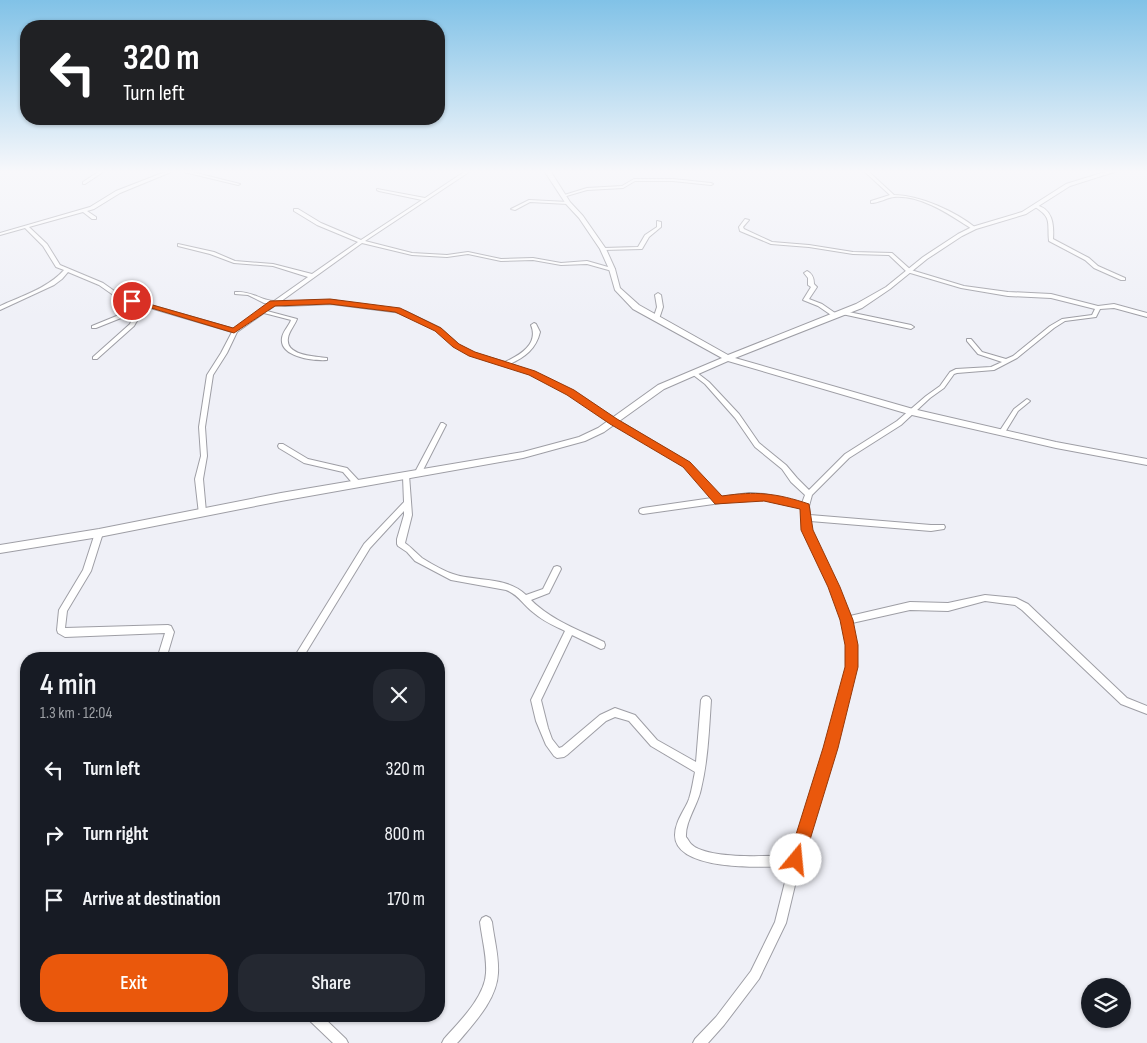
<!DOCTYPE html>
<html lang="en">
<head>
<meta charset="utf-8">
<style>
	body { margin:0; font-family:"Sofia Sans Condensed",sans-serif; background:#242831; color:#f1f3f6; height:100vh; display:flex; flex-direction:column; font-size:19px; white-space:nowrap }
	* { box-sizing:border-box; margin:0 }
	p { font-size:16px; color:#9ea1a6 }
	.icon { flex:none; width:28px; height:28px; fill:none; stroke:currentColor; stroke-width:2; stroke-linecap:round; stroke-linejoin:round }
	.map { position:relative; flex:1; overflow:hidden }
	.sheet { position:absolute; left:20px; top:652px; width:425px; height:370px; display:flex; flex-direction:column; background:#171b24; border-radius:20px; box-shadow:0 1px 4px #0004 }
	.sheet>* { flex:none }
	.guide { position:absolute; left:20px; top:20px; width:425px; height:105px; border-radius:20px; box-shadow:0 1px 4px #0004; background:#202124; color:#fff; overflow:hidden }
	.controls { position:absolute; left:1081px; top:978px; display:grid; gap:10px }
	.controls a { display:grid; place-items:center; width:50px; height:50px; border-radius:50%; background:#171b24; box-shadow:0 1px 4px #0004; font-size:25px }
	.pin { position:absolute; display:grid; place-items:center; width:42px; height:42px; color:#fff; margin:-21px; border:2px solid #fff; border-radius:50%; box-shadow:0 1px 5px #0007 }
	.me { position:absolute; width:55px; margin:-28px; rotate:17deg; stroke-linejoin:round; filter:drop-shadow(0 0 4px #0008) }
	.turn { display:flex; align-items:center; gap:18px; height:105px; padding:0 20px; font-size:22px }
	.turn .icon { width:65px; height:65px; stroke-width:2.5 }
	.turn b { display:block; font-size:35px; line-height:42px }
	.round { display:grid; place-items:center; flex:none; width:52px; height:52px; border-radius:20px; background:#242831 }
	.summary { display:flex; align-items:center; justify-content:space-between; height:85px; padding:0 20px }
	h1 { font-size:30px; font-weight:600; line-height:38px }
	.button { display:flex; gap:10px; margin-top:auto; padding:10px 20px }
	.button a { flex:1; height:58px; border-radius:20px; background:#ea580c; color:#fff; font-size:20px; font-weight:600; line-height:58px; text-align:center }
	.button a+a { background:#242831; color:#f1f3f6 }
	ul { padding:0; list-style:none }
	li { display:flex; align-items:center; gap:15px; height:65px; padding:0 20px }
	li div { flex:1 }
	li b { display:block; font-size:19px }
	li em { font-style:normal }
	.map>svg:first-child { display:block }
</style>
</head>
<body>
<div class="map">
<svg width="1147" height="1043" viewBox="0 0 1147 1043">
	<rect width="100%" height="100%" fill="#eff0f7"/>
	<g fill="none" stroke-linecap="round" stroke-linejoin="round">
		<g stroke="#9e9ea5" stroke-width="2">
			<path id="street" d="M98 172H103L85 184H83V182Z
				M165 172H171L120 193 94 209 87 211 96 217V219H92L83 212 29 227 47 244 60 265 103 283 123 297 234 329 259 312V310H262L270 304 264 303 248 295 235 294V292C253 291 259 300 274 301L308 277 273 266 234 263 210 254 178 246V244L214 252 235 261 273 264 312 274 358 242 317 225 294 211V209H298L321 223 361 240 422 200 379 191 377 190V189L425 198 464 172H469L365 241 412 253 447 255 468 252 501 259 533 258 561 263 587 261 615 269 612 271 587 264 561 265 533 260 501 261 468 254 447 257 412 255 362 243 280 302 331 300 405 311 440 328 458 344 474 353 505 362C520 355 539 344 531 325L534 323 536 324 540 332C536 349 525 357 510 364L534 372 573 391 616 419 688 462 720 497 749 493 764 494 802 503 805 495 791 482 782 469 755 447 735 418 705 384 692 374V372H696L709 382 739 414 759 443 786 465 797 478 809 490 845 454 897 421 926 396 940 386 950 372 956 369 991 367 1002 362 978 354 967 341V339H971L982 352 1006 359 1013 356 1050 326 1062 319 1092 315 1095 309 1051 298 1008 296 961 288 907 272 889 255 853 254 809 247 771 244 740 231 739 227 745 219 749 220 743 227 744 229 772 242 809 245 853 252 892 253 911 270 964 286 1008 292 1051 294 1098 306 1114 304 1147 313V317L1114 308 1100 309 1096 317 1065 321 1054 328 1017 358 994 370 957 373 954 374 944 388 930 398 901 425 849 458 812 495 809 506 810 515 931 525H944L945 527 944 529 931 531 810 521 811 530 838 587 850 616 910 602 948 603 985 595 1016 598 1028 604 1127 698 1147 706V714L1121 704 1022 610 1015 605 985 601 948 611 910 610 852 623 856 645V667L836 748 801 860 786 923 759 979 724 1025 708 1043H693L695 1039 716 1017 751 971 775 922 789 866C765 867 675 872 675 835 675 821 685 810 689 799 692 790 693 781 695 772L651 746 629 721 615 717 606 721 567 755 564 757 557 758 554 756 546 745 536 721 531 700 565 631C555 626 543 621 534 613 523 605 519 595 506 590L451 580 415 561 407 552 398 546 397 544V539L404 515V511L370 548 302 659H293L364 544 404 502 403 477 407 474 409 475 412 515 405 543C411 547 416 553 422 558 430 563 444 571 453 574 476 582 507 576 526 595L543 589 554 567 557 566 560 567 561 569 549 593 531 600C551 620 579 630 604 642L605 645 604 648 601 649 572 635 541 700 548 728 552 739 559 748 562 747 600 715 615 708 635 715 657 740 696 762 701 700 703 697 706 696 709 697 711 700C709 730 708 760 701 789 698 805 685 821 686 837 688 839 689 842 691 844 707 860 770 856 792 855L826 748 848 667V645L843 620 830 587 803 530 801 508 764 500 749 499 643 514 640 513 639 511 640 509 643 508 712 498 684 466 612 423 569 393 530 374 470 355 454 346 436 330 402 313 331 304 285 306 276 305 267 311 297 319C295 325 289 331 288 338 285 356 315 356 327 358V360C314 361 279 357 282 338 283 331 289 326 291 320L264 313 237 332 227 353 213 375 205 427 207 456 203 479 206 512 202 515 199 514 195 479 201 456 199 427 207 375 221 353 232 332 147 307 136 312 138 319 134 326 97 359H93V357L130 324 132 319 131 314 96 328H92V326L141 306 119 299 99 285 68 272 62 279 54 285 0 310V306C22 296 48 288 64 270L56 267 43 246 25 228 0 235V233L90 207 116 191Z
				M184 172H192L240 184 238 185Z
				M865 172H869L894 195C920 195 956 212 976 228L972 229C950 215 922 195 894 197 886 198 879 203 871 203V201L890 195Z
				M634 179H673L711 183 713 184 711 185 673 181H635L623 188 587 190 563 197 561 196 587 188 622 186Z
				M529 200 568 202 570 203 568 204 530 202 515 210 511 209Z
				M1035 205C1053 208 1054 225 1053 239L1089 258 1098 266 1125 278V280H1121L1094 268 1085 260 1049 241C1047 224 1053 218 1035 207Z
				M657 221 661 222V227L649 237 642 249 603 250 601 249 603 248 638 247 645 235 657 227Z
				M807 271C813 274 814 279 814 284L817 287 809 299 822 304 838 315V317H834L818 306 803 300 811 287 808 285V278L804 273Z
				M658 293 661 295 663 307 659 319 656 321 653 319 657 307 655 295Z
				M844 311 911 325 914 327 911 329 842 314V312Z
				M1027 399 1030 401 1029 402 1018 411 1004 434H1000L999 432 1014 409Z
				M441 423H443L446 425 420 476H416L414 474Z
				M279 444H283L308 459 347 468 362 484 358 487 355 486 343 472 304 463 279 448 278 446Z
				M99 530 102 531 103 533 91 571 67 611 65 628 168 625 171 626 174 632 166 659H157L165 633 65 637 58 633 57 630 59 610 83 570 95 533 96 531Z
				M486 916 490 918 492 922C494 939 499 956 498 973 497 999 475 1022 459 1041L457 1043H442L444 1039C459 1022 485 997 486 973 487 956 482 939 480 922L482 918Z
				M307 1016H322L346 1039 348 1043H333L309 1020Z"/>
		</g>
		<g stroke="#9e9ea5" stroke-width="2">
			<path id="secondary" d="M545 172H551L570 202 583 216 606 249 615 269 620 288 639 305 728 355 856 304 886 287 923 257 958 234 972 227 1022 212 1066 184 1105 172H1114L1070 186 1026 214 976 229 962 236 927 259 890 289 862 308 735 358 913 409 1056 442 1147 459V465L1056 448 912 415 728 361 664 389 604 432 585 441 523 458 281 501 99 537 0 553V545L99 529 281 493 523 452 579 437 598 428 658 385 722 358 633 309 615 290 609 269 600 249 579 218 566 204Z"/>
		</g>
		<use href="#street" fill="#fff" fill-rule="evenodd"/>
		<use href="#secondary" fill="#fff" fill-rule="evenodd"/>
	</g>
	<linearGradient id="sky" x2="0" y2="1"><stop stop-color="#81c2e7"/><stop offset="0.54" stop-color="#f8f8fb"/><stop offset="1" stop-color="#f8f8fb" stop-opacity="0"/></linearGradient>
	<rect width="1147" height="318" fill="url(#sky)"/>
	<path fill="#ea580c" stroke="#983908" d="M330 299 400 308 441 328 459 344 475 352 535 371 574 390 617 419 690 462 722 496C756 491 776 493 809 504L813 530 840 587 853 620 858 645V667L838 748 802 866 796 868 790 866 788 860 823 748 845 667V645L840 620 828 587 801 530 800 509 764 501 715 504 683 467 610 424 567 395 529 375 469 356 453 347 435 331 395 312 330 304 275 306 234 333 128 301 135 300 233 328 270 301Z"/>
</svg>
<div class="controls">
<a><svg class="icon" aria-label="layers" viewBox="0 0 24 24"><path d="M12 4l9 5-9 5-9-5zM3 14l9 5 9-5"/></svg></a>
</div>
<div class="pin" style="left:132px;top:301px;background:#d93025"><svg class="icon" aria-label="arrive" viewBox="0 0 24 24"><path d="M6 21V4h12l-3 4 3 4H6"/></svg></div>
<svg class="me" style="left:796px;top:860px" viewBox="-20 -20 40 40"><circle r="19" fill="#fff"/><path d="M0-13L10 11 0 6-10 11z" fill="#ea580c"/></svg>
<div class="guide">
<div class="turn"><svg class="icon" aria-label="left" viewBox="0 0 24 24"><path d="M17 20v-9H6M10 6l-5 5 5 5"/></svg><div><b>320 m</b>Turn left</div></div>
</div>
<section class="sheet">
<div class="summary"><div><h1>4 min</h1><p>1.3 km · 12:04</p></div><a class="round"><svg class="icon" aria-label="close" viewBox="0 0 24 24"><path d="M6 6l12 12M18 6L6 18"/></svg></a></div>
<ul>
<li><svg class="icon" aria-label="left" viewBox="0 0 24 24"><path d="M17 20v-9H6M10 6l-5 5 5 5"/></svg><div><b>Turn left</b></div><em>320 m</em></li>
<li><svg class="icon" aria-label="right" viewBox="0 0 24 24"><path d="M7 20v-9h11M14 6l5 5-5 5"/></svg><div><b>Turn right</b></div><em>800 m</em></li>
<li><svg class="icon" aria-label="arrive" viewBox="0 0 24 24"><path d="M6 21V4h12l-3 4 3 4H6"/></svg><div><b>Arrive at destination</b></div><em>170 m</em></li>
</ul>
<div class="button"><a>Exit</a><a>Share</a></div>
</section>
</div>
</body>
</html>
